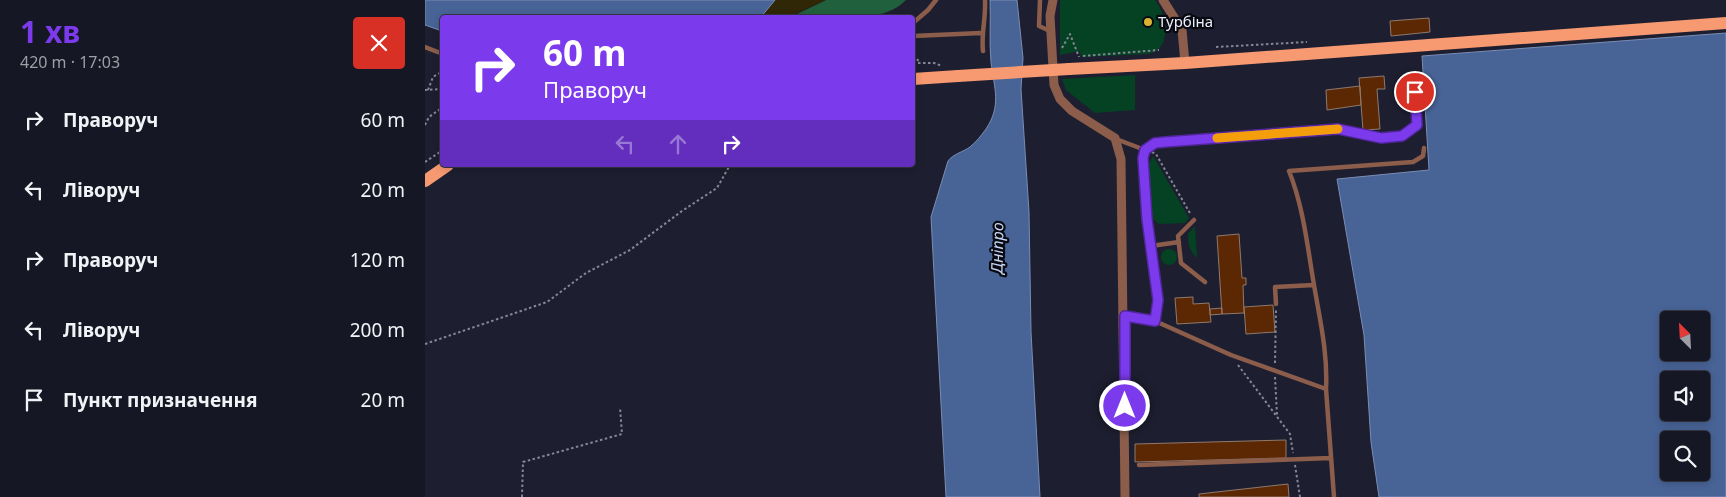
<!DOCTYPE html>
<html lang="uk">
<head>
<meta charset="utf-8">
<style>
	body { margin:0; font-family:"Noto Sans",sans-serif; background:#1f202c; color:#f1f3f6; height:100vh; display:flex; flex-direction:column; font-size:19px; white-space:nowrap }
	* { box-sizing:border-box; margin:0 }
	p { font-size:16px; color:#9e9fa6 }
	.icon { flex:none; width:28px; height:28px; fill:none; stroke:currentColor; stroke-width:2; stroke-linecap:round; stroke-linejoin:round }
	.map { position:relative; flex:1; overflow:hidden }
	.side { display:flex; flex-direction:column; background:#161724; width:425px }
	.side>* { flex:none }
	.banner { position:absolute; left:15px; top:15px; width:475px; height:152px; border-radius:5px; box-shadow:0 2px 8px #0003,0 0 0 1px #353641; background:#7c3aed; color:#fff; overflow:hidden }
	.needle { width:32px; rotate:336deg }
	.buttons { position:absolute; left:1235px; top:311px; display:grid; gap:10px }
	.buttons a { display:grid; place-items:center; width:50px; height:50px; border-radius:5px; background:#161724; box-shadow:0 2px 8px #0003,0 0 0 1px #353641; font-size:25px }
	.pin { position:absolute; display:grid; place-items:center; width:42px; height:42px; color:#fff; margin:-21px; border:2px solid #fff; border-radius:50%; box-shadow:0 1px 5px #0007 }
	.me { position:absolute; width:55px; margin:-28px; rotate:0deg; stroke-linejoin:round; filter:drop-shadow(0 0 4px #0008) }
	.turn { display:flex; align-items:center; gap:18px; height:105px; padding:0 20px; font-size:22px }
	.turn .icon { width:65px; height:65px; stroke-width:2.5 }
	.turn b { display:block; font-size:35px; line-height:42px }
	.lanes { display:flex; align-items:center; height:48px; padding:0 20px; background:#0003; justify-content:center; gap:25px; direction:ltr }
	.lanes .off { opacity:.35 }
	.round { display:grid; place-items:center; flex:none; width:52px; height:52px; border-radius:5px; background:#1f202c }
	.overview { display:flex; align-items:center; justify-content:space-between; height:85px; padding:0 20px }
	h1 { font-size:30px; font-weight:700; line-height:38px; color:#7c3aed }
	ul { padding:0; list-style:none }
	li { display:flex; align-items:center; gap:15px; height:70px; padding:0 20px }
	li div { flex:1 }
	li b { display:block; font-size:19px }
	li em { font-style:normal }
	main { display:flex; flex:1; min-height:0 }
	.map>svg:first-child { display:block }
</style>
</head>
<body>
<main>
<section class="side">
<div class="overview"><div><h1>1 хв</h1><p>420 m · 17:03</p></div><a class="round" style="background:#d93025;color:#fff"><svg class="icon" aria-label="close" viewBox="0 0 24 24"><path d="M6 6l12 12M18 6L6 18"/></svg></a></div>
<ul>
<li><svg class="icon" aria-label="right" viewBox="0 0 24 24"><path d="M7 20v-9h11M14 6l5 5-5 5"/></svg><div><b>Праворуч</b></div><em>60 m</em></li>
<li><svg class="icon" aria-label="left" viewBox="0 0 24 24"><path d="M17 20v-9H6M10 6l-5 5 5 5"/></svg><div><b>Ліворуч</b></div><em>20 m</em></li>
<li><svg class="icon" aria-label="right" viewBox="0 0 24 24"><path d="M7 20v-9h11M14 6l5 5-5 5"/></svg><div><b>Праворуч</b></div><em>120 m</em></li>
<li><svg class="icon" aria-label="left" viewBox="0 0 24 24"><path d="M17 20v-9H6M10 6l-5 5 5 5"/></svg><div><b>Ліворуч</b></div><em>200 m</em></li>
<li><svg class="icon" aria-label="arrive" viewBox="0 0 24 24"><path d="M6 21V4h12l-3 4 3 4H6"/></svg><div><b>Пункт призначення</b></div><em>20 m</em></li>
</ul>
</section>
<div class="map">
<svg width="1301" height="497" viewBox="0 0 1301 497">
	<rect width="100%" height="100%" fill="#1d1f30"/>
	<path fill="#044223" d="M635 0H730C742 15 748 49 723 54L656 57 655 51 635 55Z
		M710 75V110L670 113 641 90 637 79Z
		M728 156 764 218 760 223 734 224 728 219 722 168Z
		M770 226 772 258C765 251 763 245 763 234Z
		M736 257a8 8 0 1 1 16 0a8 8 0 1 1-16 0Z"/>
	<path fill="#21603c" d="M401 0H481C456 26 398 17 364 18Z"/>
	<path fill="#2f2706" d="M350 0H401L364 17 336 18Z"/>
	<path fill="#486396" stroke="#7a8db4" fill-rule="evenodd" d="M0 0H350L336 17 18 18 17 31 0 25Z
		M565 0H592L598 58 596 89 604 212 606 332 615 497H521L506 217 523 161C528 154 538 152 545 147 551 142 556 136 561 129 577 105 569 88 566 62 564 42 566 21 565 0Z
		M1301 33V497H954L946 442 939 335 912 179 1004 170 997 56ZM1244 320H1276V352H1244ZM1244 380H1276V412H1244ZM1244 440H1276V472H1244Z"/>
	<path fill="#5c2804" stroke="#8f796d" d="M1004 18 1005 32 966 36 965 21Z
		M959 76 960 89H952L955 129 938 130 934 78Z
		M935 86 936 105 902 110 901 90Z
		M814 234 817 278H821V285H818L819 313 797 314 792 236Z
		M768 297V304L784 303 786 322 752 324 750 298Z
		M848 305 850 332 821 334 819 307Z
		M797 308V314L785 315V309Z
		M861 440V458L710 462V444Z
		M863 484 864 497H774V494Z"/>
	<g fill="none" stroke-linecap="round" stroke-linejoin="round">
		<path stroke="#858795" stroke-width="2" stroke-dasharray="2.5 2.5" stroke-linecap="butt" d="M791 47 882 42
			M637 48 645 34 654 57
			M488 56 495 62
			M658 56 734 50
			M488 63H509L517 66
			M0 90 18 89
			M3 90 8 77 18 71
			M0 125 4 117 18 107
			M727 152 731 154 766 215
			M0 162 18 150
			M0 344 122 302 161 273 205 250 257 211 292 188 305 165
			M850 363 851 310
			M813 365 865 434 868 453
			M850 377 852 415
			M870 465 875 497
			M97 497 98 462 197 434 195 407"/>
		<path stroke="#8b5d4a" stroke-width="4.5" d="M615 0 614 26 625 31
			M488 23 503 10 511 0
			M488 36 556 33
			M0 47 18 54
			M558 51C556 34 561 18 560 0
			M691 139 720 150
			M769 220 753 236 756 263 780 282
			M726 246 754 242
			M851 304 850 287 889 285
			M699 316 730 321 806 355 901 389 909 497
			M730 321 733 300 722 219 718 158 720 150 730 143 740 141 913 129 956 138 977 136 989 130 992 125 990 92
			M901 389C903 351 894 316 888 279 882 243 878 206 864 171L988 162 998 156 999 148
			M714 465 905 458"/>
		<path stroke="#8b5d4a" stroke-width="9" d="M628 0 625 16 629 85 635 99 647 111 690 138 696 159 700 497
			M738 0 757 30 760 63"/>
		<path stroke="#f79971" stroke-width="12" d="M644 69 760 63 1301 23
			M488 79 533 76
			M0 181 23 165"/>
		<path stroke="#f79971" stroke-width="12" d="M533 76 644 69"/>
	</g>
	<g fill="none" stroke-linecap="round" stroke-linejoin="round">
		<g stroke="#51269a" stroke-width="12">
			<path id="route" d="M700 406V316L730 321 733 300 722 219 718 158 720 150 730 143 740 142 913 129 956 138 977 136 992 125 990 92"/>
		</g>
		<use href="#route" stroke="#7c3aed" stroke-width="9"/>
		<path stroke="#f59e0b" stroke-width="9" d="M792 138 913 129"/>
	</g>
	<circle fill="#dab333" stroke="#090911" stroke-width="2" cx="723" cy="22" r="5"/>
	<g text-anchor="middle" stroke-width="4.5" stroke-linejoin="round" paint-order="stroke">
		<g font-size="15" fill="#edeffb" stroke="#090911" text-anchor="start">
			<text x="733" y="27">Турбіна</text>
		</g>
		<g font-size="16" font-style="italic" fill="#c5d7f6" stroke="#090911">
			<text transform="translate(572 248) rotate(-89)" y="6">Дніпро</text>
		</g>
	</g>
</svg>
<div class="buttons">
<a><svg class="needle" viewBox="-14 -14 28 28"><path d="M0-13l5 13h-10z" fill="#e53935"/><path d="M0 13l5-13h-10z" fill="#9e9fa6"/></svg></a>
<a><svg class="icon" aria-label="sound" viewBox="0 0 24 24"><path d="M4 9h4l5-4v14l-5-4H4zM17 9q2 3 0 6"/></svg></a>
<a><svg class="icon" aria-label="search" viewBox="0 0 24 24"><circle cx="10" cy="10" r="6"/><path d="M15 15l6 6"/></svg></a>
</div>
<div class="pin" style="left:990px;top:92px;background:#d93025"><svg class="icon" aria-label="arrive" viewBox="0 0 24 24"><path d="M6 21V4h12l-3 4 3 4H6"/></svg></div>
<svg class="me" style="left:700px;top:406px" viewBox="-20 -20 40 40"><circle r="17" fill="#7c3aed" stroke="#fff" stroke-width="3"/><path d="M0-11L8 9 0 5-8 9z" fill="#fff"/></svg>
<div class="banner">
<div class="turn"><svg class="icon" aria-label="right" viewBox="0 0 24 24"><path d="M7 20v-9h11M14 6l5 5-5 5"/></svg><div><b>60 m</b>Праворуч</div></div>
<div class="lanes"><svg class="icon off" aria-label="left" viewBox="0 0 24 24"><path d="M17 20v-9H6M10 6l-5 5 5 5"/></svg><svg class="icon off" aria-label="ahead" viewBox="0 0 24 24"><path d="M12 20V5M6 11l6-6 6 6"/></svg><svg class="icon" aria-label="right" viewBox="0 0 24 24"><path d="M7 20v-9h11M14 6l5 5-5 5"/></svg></div>
</div>
</div>
</main>
</body>
</html>
